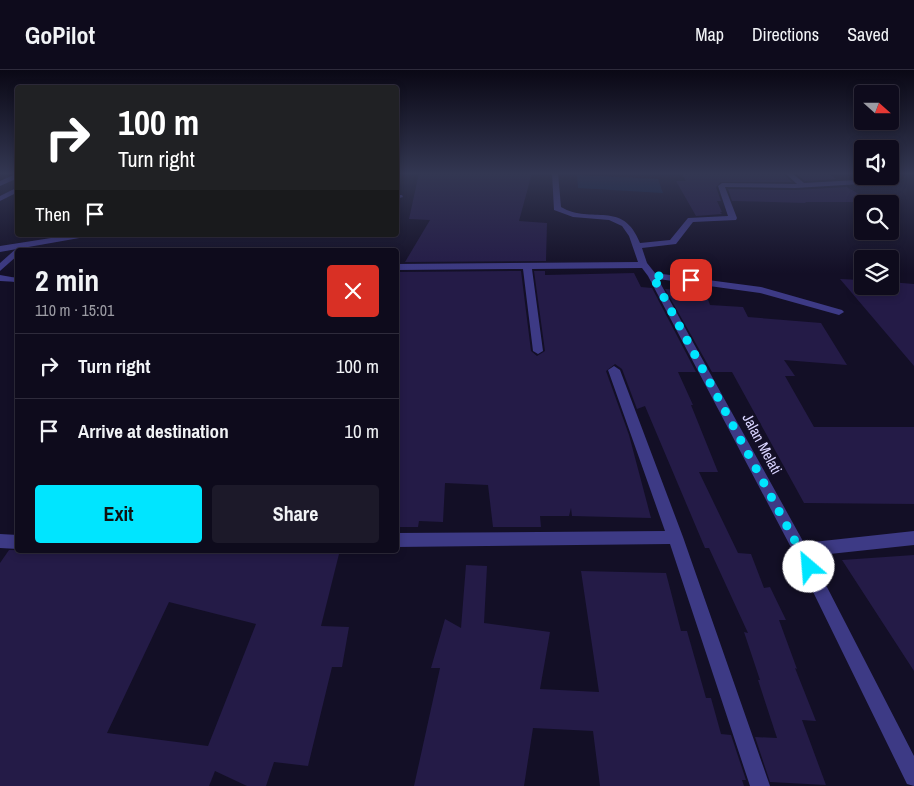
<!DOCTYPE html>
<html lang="en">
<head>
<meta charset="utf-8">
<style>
	body { margin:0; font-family:"Archivo Narrow",sans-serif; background:#1c1929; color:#f1f3f6; height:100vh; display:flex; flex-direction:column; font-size:19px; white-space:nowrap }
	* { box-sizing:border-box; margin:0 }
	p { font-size:16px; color:#9b9ba3 }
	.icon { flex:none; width:28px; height:28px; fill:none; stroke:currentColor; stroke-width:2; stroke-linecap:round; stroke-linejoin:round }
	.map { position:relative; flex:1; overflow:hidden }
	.panel { position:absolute; left:15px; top:178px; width:384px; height:305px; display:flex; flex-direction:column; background:#0e0b1c; border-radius:5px; box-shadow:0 2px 8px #0003,0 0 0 1px #2e2b3b }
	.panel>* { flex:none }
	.guide { position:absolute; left:15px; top:15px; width:384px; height:152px; border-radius:5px; box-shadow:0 2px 8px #0003,0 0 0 1px #2e2b3b; background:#202124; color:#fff; overflow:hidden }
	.needle { width:32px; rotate:111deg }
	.tools { position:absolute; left:854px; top:15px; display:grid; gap:10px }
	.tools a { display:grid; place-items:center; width:45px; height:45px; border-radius:5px; background:#0e0b1c; box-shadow:0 2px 8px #0003,0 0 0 1px #2e2b3b; font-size:25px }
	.pin { position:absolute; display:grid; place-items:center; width:42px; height:42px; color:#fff; margin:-21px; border-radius:10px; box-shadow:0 2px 8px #0006 }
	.me { position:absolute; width:55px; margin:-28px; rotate:333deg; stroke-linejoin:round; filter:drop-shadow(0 0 4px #0008) }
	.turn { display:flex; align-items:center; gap:18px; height:105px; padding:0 20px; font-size:22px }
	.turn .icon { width:65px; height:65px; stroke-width:2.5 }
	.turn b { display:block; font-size:35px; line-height:42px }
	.then { display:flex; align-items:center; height:48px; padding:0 20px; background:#0003; gap:10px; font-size:19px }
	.round { display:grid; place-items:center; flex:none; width:52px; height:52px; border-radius:5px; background:#1c1929 }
	.summary { display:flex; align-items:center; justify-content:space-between; height:85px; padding:0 20px }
	h1 { font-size:30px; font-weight:800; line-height:38px }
	.button { display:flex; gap:10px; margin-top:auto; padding:10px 20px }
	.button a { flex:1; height:58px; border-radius:5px; background:#00e5ff; color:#111; font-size:20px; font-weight:800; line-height:58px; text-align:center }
	.button a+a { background:#1c1929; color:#f1f3f6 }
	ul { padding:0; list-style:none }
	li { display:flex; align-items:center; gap:15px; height:65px; padding:0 20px; border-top:1px solid #2e2b3b }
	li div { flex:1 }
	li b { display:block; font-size:19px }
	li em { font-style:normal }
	header { display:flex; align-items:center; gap:30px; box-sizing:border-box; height:70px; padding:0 25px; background:#0e0b1c; border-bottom:1px solid #2e2b3b }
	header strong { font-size:24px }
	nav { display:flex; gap:28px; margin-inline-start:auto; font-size:18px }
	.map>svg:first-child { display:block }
</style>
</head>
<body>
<header>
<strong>GoPilot</strong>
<nav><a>Map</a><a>Directions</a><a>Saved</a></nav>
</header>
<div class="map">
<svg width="914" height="716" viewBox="0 0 914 716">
	<rect width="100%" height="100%" fill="#130f26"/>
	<path fill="#0c2248" d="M577 105 658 109 663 123 578 118Z"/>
	<path fill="#241b47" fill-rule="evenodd" d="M419 103H532L519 151 547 153 546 191 405 192 430 150 409 149Z
		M681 103H783L792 112H721L716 117 721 131H717L722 142H720L722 144 696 146 676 111H686Z
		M795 103H828L836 109 805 111Z
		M847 117 872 132H805L806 133 732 131 728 119 795 120Z
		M521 201 531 281 537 286 545 281 534 201H545V205L634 203 641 217 652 218 696 302H678L693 335H691L718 402H699L738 483 751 484 764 518 770 517 786 550H779L797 599 795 598 816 651 802 650 826 715 770 712 755 667 777 668 758 610H760L744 562 748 563 709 478H705L645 336 637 339 622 299 615 294 606 301 629 365 651 448 572 446 571 438 569 446H540L541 457H493L488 415 445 413 443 452 419 451 418 457H396L398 330H396V206L399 202Z
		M840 209 862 210V216H890V212L914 214V296Z
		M665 219 705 221 710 235 743 237 748 247 821 253 847 295 784 290 795 306H785L814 357H914V434L804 433 732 302H712Z
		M9 480 206 482V480H340L321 556 349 557 342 597H332L308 696 274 692 266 716H247L215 701 209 716H0V493ZM169 532 256 554 208 676 107 663Z
		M914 485V601L842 490Z
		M466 495 487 496 484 553 550 562 540 619 599 622 581 501 666 503 681 561H687L706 628H711L721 664 731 665 746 710H742L744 716H600L593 661 533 658 524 716H414L440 598H431L445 549 461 558Z"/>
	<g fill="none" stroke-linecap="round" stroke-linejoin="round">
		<path fill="#3d3a85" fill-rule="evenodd" d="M18 177 22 180H18V185L0 201V193Z
			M0 205 17 208 18 212 0 211Z"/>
		<path fill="#3d3a85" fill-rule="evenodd" d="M552 103H558L561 137C592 155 623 129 640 173L670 170 688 148 728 146 718 116 722 113 797 114 785 103H792L804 113 893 108 896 110 893 112 795 118 725 117 737 148 736 150 693 152 676 174 642 178 647 193 655 203 761 217 842 240 844 242 839 245 760 223 658 209 804 473 914 461V475L811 486 914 686V716L907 714 795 485 648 206 642 198 532 199 543 281 538 284 533 281 523 199 396 200V194L638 192 629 166 622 156 609 150 573 147 554 140Z
			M396 125H402L403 127 396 129Z
			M70 165H89L85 167 0 182V176Z
			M18 207V213L9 210 11 208Z
			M614 296 620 300 683 467 770 716H750L670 474 396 477V463L665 461 608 300Z
			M0 464 18 465V479L0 478Z"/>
		<path fill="#3d3a85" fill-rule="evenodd" d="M18 103V108L0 116V111Z
			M18 117V122L0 131V126Z"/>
	</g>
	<linearGradient id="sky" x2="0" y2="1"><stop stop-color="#0a0815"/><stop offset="0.51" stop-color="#333752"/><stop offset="1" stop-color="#333752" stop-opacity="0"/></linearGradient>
	<rect width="914" height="203" fill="url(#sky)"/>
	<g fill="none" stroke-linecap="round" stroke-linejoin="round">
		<path stroke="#00e5ff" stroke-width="9" stroke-dasharray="0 16.2" d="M691 210 652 205 809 497"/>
	</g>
	<g text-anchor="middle" stroke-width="5" stroke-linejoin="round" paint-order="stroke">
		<g font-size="15" fill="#d9d4ff" stroke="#130f26">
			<text transform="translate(762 374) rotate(62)" y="5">Jalan Melati</text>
		</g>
	</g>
</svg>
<div class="tools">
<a><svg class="needle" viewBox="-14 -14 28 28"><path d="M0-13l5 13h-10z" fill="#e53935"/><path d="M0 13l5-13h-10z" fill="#9b9ba3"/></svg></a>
<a><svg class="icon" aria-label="sound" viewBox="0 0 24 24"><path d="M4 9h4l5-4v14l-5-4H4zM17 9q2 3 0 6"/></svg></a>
<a><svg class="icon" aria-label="search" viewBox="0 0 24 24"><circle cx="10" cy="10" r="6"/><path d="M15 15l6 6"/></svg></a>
<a><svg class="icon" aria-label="layers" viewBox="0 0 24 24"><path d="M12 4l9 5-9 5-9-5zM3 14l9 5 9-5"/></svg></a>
</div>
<div class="pin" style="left:691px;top:210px;background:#d93025"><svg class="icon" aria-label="arrive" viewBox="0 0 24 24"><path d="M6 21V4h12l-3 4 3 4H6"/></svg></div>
<svg class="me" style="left:809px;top:497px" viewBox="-20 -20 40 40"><circle r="19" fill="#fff"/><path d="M0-13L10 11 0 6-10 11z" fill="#00e5ff"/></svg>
<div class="guide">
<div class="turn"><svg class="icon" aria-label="right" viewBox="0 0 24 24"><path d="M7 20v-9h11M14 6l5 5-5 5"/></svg><div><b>100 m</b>Turn right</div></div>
<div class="then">Then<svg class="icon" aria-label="arrive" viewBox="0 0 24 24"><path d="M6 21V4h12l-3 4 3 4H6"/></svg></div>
</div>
<section class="panel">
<div class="summary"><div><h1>2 min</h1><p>110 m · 15:01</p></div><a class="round" style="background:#d93025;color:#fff"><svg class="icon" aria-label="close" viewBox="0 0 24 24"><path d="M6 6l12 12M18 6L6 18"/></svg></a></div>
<ul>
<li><svg class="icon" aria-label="right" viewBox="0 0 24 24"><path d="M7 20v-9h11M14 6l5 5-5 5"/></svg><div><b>Turn right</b></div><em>100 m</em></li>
<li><svg class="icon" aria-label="arrive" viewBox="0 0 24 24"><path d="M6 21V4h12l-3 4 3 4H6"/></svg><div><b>Arrive at destination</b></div><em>10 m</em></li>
</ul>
<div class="button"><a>Exit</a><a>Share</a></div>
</section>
</div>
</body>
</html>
